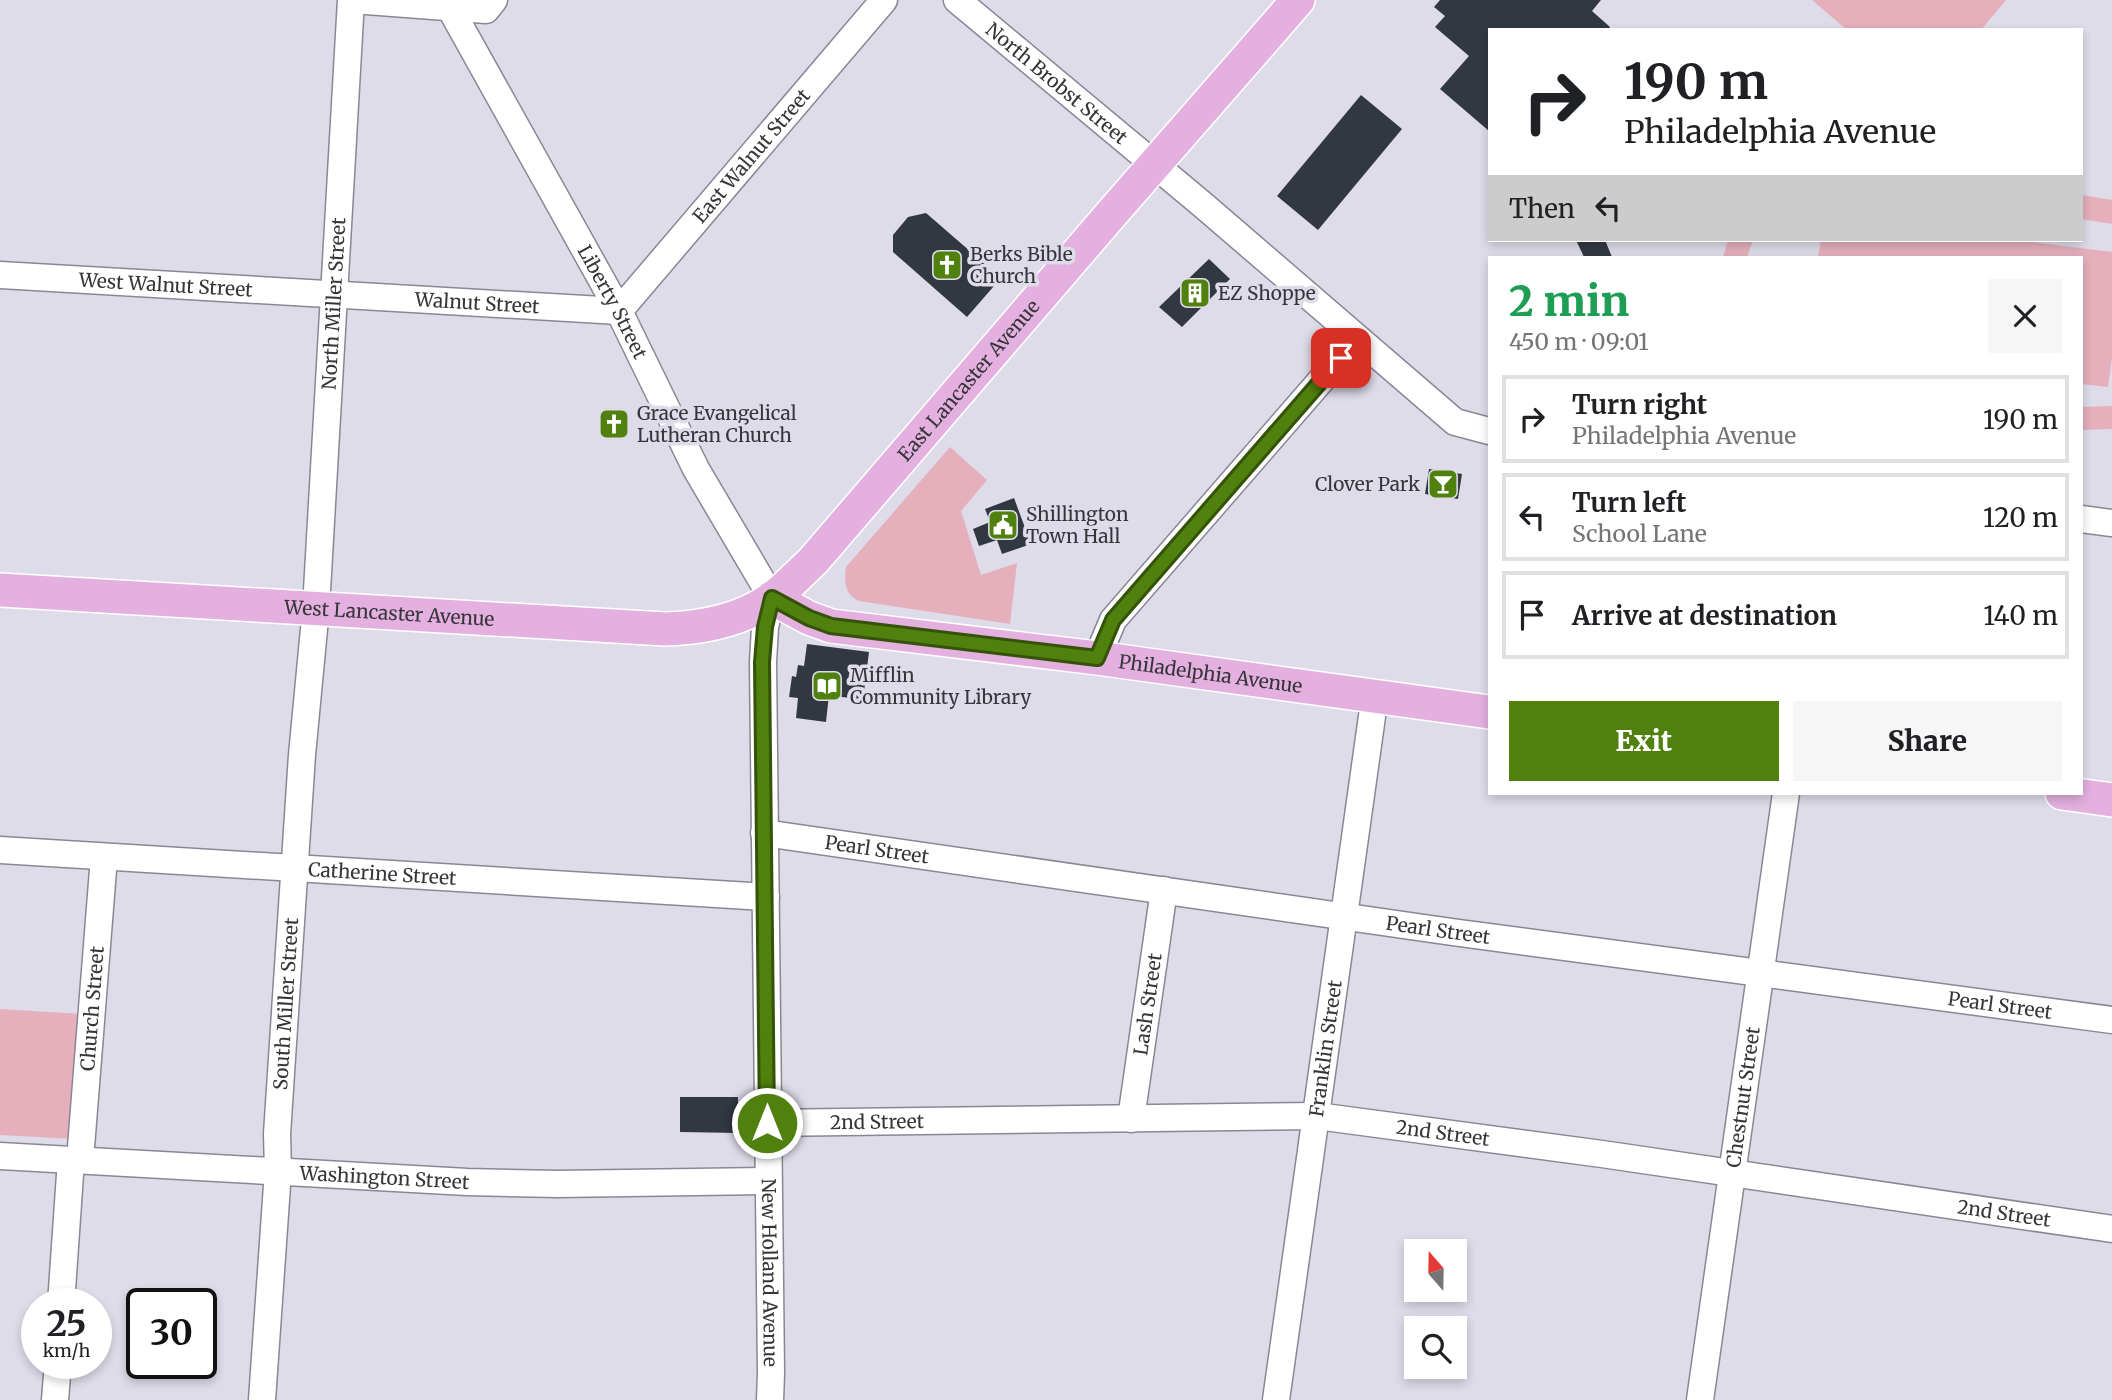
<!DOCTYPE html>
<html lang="en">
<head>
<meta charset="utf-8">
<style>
	body { margin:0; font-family:Merriweather,serif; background:#f6f6f6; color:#202124; height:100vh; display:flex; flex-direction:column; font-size:26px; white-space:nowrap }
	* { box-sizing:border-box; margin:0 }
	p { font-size:23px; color:#757577 }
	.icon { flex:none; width:38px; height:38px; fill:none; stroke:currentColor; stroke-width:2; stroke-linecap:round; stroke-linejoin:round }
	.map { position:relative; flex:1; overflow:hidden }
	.sheet { position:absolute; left:1488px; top:256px; width:595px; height:539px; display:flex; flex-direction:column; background:#fff; border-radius:0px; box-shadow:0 4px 10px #0003 }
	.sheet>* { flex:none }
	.banner { position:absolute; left:1488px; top:28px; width:595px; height:214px; border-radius:0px; box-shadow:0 4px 10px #0003; background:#fff; color:#202124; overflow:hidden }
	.needle { width:46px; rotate:340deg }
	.tools { position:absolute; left:1404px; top:1239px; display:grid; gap:14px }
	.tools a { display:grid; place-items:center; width:63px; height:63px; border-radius:0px; background:#fff; box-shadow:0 4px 10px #0003; font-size:35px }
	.speed { position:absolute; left:21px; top:1288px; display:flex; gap:14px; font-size:35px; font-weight:700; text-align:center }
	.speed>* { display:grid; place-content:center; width:91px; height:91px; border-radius:50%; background:#fff; box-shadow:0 4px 10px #0003; line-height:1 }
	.speed small { font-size:18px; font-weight:400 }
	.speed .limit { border:4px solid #111; border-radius:10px; background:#fff; color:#111 }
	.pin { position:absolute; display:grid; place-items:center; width:60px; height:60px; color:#fff; margin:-30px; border-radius:14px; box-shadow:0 4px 10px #0006 }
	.me { position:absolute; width:77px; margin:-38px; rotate:0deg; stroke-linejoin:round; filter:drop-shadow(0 0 5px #0008) }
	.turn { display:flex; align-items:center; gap:24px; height:147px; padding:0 21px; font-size:32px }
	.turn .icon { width:91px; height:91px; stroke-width:2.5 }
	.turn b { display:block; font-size:49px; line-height:60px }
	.then { display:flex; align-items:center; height:66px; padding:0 21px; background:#0003; gap:14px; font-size:26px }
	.round { display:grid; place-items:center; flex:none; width:74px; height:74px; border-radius:0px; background:#f6f6f6 }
	.head { display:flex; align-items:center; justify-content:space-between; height:119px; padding:0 21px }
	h1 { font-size:42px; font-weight:800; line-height:52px; color:#1e9e55 }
	.button { display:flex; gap:14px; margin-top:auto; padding:14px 21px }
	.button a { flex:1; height:80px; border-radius:0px; background:#50800e; color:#fff; font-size:28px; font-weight:800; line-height:80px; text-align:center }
	.button a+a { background:#f6f6f6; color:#202124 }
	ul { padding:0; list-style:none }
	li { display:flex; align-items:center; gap:21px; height:88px; margin:0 14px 10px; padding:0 7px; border:4px solid #e0e0e0; border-radius:0px }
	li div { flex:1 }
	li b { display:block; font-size:26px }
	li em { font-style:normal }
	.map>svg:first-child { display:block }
</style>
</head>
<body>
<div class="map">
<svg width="2112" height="1400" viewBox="0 0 2112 1400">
	<rect width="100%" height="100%" fill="#dfdcea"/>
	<path fill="#e5afbc" d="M1812 0H2006L1981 30H1847Z
		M2081 195 2112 200V224L2081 219Z
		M1728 240H1753L1747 257H1723Z
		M1821 240H2017L2112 252V358L2108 387 2081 384V257H1818Z
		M2112 406V429L2081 430V407Z
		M950 447 987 480 961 511 981 575 1017 563 1010 624 859 601C845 595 844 582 846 567Z
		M0 1009 81 1014 74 1139 0 1135Z"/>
	<path fill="#323842" d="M1440 0H1601L1592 11 1610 27 1608 30H1489V131L1440 89 1469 56 1435 27 1445 16 1434 7Z
		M1361 95 1402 129 1318 230 1277 196Z
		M926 213 1001 278 967 317 893 252V235L908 217Z
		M1576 240H1605L1612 257H1584Z
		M1209 259 1230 279 1182 327 1159 307Z
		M1429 469 1462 474 1458 499 1425 494Z
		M1014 498 1031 544 1002 554 997 540 979 546 973 529 990 522 985 509Z
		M807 644 869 652 863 700 829 695 826 722 796 718 798 698 789 697 792 676 796 677 798 665 804 666Z
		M680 1097H738V1133L680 1132Z"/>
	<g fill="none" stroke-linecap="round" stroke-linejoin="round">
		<g stroke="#8a8794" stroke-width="29">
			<g id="minor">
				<path d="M353 0 486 10 494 0"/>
				<path id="s1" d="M957 0 1203 205 1455 422 1489 431"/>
				<path id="s2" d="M450 8 619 311 696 469 772 598 765 627 763 662 771 1373 770 1400"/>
				<path id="s3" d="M0 275 619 311 884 0"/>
				<path d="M2081 519 2112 523"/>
				<path d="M1097 658 1113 620 1357 339"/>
				<path id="s4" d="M764 833 1452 932 2112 1020"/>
				<path id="s5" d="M0 850 766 897"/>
				<path id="s6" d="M1131 1119 1164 890"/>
				<path id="s7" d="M767 1123 1317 1116 1602 1154 2112 1229"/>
				<path id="s8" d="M0 1156 467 1182 558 1184 768 1181"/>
				<path id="s9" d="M80 1160 104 857"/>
				<path d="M61 1304 71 1160"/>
				<path d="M55 1400 58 1363"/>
				<path id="s10" d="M262 1400 278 1171 277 1134 302 755 316 608 351 0"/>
				<path id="s11" d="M1276 1400 1375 695"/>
				<path id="s12" d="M1700 1400 1786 793"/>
			</g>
		</g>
		<g stroke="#fff" stroke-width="36">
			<g id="major">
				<path id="s13" d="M0 590 665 629C702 628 742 620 773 598 787 587 800 573 813 561L1113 212 1298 0"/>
				<path id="s14" d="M772 598 809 618 831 626 1097 658 1489 712"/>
				<path d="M2062 793 2112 800"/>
			</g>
		</g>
		<use href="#minor" stroke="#fff" stroke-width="26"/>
		<use href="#major" stroke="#e3b0df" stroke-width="33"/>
	</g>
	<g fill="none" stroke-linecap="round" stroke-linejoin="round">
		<g stroke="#345309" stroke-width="18">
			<path id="route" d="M767 1123 762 662 765 627 772 598 809 618 831 626 1097 658 1113 620 1341 358"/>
		</g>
		<use href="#route" stroke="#50800e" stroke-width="12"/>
	</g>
	<defs>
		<g id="church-square" transform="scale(1.575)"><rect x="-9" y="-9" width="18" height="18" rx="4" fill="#50800e" stroke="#dfdcea"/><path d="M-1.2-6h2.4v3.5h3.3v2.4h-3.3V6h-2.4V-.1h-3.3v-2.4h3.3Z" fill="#fff"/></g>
		<g id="building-square" transform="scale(1.575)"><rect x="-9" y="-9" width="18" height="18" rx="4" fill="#50800e" stroke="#dfdcea"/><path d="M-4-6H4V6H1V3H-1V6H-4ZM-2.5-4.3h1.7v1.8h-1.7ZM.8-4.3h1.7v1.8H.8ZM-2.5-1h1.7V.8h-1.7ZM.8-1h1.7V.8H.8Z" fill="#fff"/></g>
		<g id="bar-square" transform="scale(1.575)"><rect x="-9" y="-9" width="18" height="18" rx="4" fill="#50800e" stroke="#dfdcea"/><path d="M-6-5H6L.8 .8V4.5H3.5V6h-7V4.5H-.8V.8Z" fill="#fff"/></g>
		<g id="civic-square" transform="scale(1.575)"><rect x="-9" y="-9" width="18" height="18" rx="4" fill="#50800e" stroke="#dfdcea"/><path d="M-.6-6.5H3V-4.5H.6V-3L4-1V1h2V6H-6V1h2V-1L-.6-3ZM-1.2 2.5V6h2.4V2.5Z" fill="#fff"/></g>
		<g id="library-square" transform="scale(1.575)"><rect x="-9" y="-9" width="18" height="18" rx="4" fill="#50800e" stroke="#dfdcea"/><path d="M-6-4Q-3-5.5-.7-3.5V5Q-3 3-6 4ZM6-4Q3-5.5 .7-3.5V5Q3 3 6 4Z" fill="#fff"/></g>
	</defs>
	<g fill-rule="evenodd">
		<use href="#church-square" x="947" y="265"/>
		<use href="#building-square" x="1195" y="293"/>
		<use href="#church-square" x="614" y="424"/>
		<use href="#bar-square" x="1443" y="484"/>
		<use href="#civic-square" x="1003" y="525"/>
		<use href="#library-square" x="827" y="686"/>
	</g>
	<g text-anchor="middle" stroke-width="7" stroke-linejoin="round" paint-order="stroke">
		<g font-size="19" fill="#36353a" stroke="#dfdcea">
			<text dy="7" stroke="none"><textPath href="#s1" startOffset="130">North Brobst Street</textPath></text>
			<text dy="7" stroke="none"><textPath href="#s3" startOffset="824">East Walnut Street</textPath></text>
			<text dy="7" stroke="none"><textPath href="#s3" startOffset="166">West Walnut Street</textPath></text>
			<text dy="7" stroke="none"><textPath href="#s3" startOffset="478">Walnut Street</textPath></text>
			<text dy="7" stroke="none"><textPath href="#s2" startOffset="336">Liberty Street</textPath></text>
			<text dy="7" stroke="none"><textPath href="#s10" startOffset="1099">North Miller Street</textPath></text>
			<text dy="7" stroke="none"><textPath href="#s13" startOffset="1073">East Lancaster Avenue</textPath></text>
			<text dy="7" stroke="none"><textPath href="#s13" startOffset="390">West Lancaster Avenue</textPath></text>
			<text dy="7" stroke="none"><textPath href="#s14" startOffset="448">Philadelphia Avenue</textPath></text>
			<text dy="7" stroke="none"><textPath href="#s4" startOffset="114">Pearl Street</textPath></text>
			<text dy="7" stroke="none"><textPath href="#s5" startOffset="383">Catherine Street</textPath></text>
			<text dy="7" stroke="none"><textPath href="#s4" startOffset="681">Pearl Street</textPath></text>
			<text dy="7" stroke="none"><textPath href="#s10" startOffset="397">South Miller Street</textPath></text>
			<text dy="7" stroke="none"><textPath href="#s6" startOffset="116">Lash Street</textPath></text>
			<text dy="7" stroke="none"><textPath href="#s4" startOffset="1248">Pearl Street</textPath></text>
			<text dy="7" stroke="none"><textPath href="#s9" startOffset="152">Church Street</textPath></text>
			<text dy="7" stroke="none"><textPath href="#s11" startOffset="355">Franklin Street</textPath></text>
			<text dy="7" stroke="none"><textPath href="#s12" startOffset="306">Chestnut Street</textPath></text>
			<text dy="7" stroke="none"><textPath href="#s7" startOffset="110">2nd Street</textPath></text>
			<text dy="7" stroke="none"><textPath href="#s7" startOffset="677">2nd Street</textPath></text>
			<text dy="7" stroke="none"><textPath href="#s8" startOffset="385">Washington Street</textPath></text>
			<text dy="7" stroke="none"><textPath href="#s7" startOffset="1244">2nd Street</textPath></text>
			<text dy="7" stroke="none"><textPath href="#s2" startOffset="1348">New Holland Avenue</textPath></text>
		</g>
		<g font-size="19" fill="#36353a" stroke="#dfdcea" text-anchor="start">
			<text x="970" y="261">Berks Bible<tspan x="970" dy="22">Church</tspan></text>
			<text x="1218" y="300">EZ Shoppe</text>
			<text x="637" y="420">Grace Evangelical<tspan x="637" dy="22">Lutheran Church</tspan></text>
			<text x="1420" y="491" text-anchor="end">Clover Park</text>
			<text x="1026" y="521">Shillington<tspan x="1026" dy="22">Town Hall</tspan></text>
			<text x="850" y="682">Mifflin<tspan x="850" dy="22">Community Library</tspan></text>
		</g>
	</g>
</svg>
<div class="tools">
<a><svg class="needle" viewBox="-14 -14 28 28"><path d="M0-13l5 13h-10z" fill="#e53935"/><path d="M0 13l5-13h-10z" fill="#757577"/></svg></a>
<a><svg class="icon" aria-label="search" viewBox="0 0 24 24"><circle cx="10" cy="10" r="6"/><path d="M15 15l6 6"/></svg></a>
</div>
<div class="speed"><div>25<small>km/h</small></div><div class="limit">30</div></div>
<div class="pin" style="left:1341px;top:358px;background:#d93025"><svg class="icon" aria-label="arrive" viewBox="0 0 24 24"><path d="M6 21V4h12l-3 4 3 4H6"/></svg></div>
<svg class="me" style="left:767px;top:1123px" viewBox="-20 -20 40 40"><circle r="17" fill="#50800e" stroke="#fff" stroke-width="3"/><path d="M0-11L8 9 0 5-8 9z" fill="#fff"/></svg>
<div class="banner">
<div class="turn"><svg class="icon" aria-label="right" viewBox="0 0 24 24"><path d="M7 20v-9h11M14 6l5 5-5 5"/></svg><div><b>190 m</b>Philadelphia Avenue</div></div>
<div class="then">Then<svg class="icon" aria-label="left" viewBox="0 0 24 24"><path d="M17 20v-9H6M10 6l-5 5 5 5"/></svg></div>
</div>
<section class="sheet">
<div class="head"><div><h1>2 min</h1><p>450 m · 09:01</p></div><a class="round"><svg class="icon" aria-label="close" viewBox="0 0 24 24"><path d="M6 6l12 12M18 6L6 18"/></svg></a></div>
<ul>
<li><svg class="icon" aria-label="right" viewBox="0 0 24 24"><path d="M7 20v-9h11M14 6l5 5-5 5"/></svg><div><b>Turn right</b><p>Philadelphia Avenue</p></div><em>190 m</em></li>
<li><svg class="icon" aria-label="left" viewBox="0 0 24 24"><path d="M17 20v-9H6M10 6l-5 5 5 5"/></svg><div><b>Turn left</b><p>School Lane</p></div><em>120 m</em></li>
<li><svg class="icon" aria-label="arrive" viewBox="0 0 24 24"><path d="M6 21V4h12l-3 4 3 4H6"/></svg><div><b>Arrive at destination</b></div><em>140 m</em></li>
</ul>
<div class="button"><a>Exit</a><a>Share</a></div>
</section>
</div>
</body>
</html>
